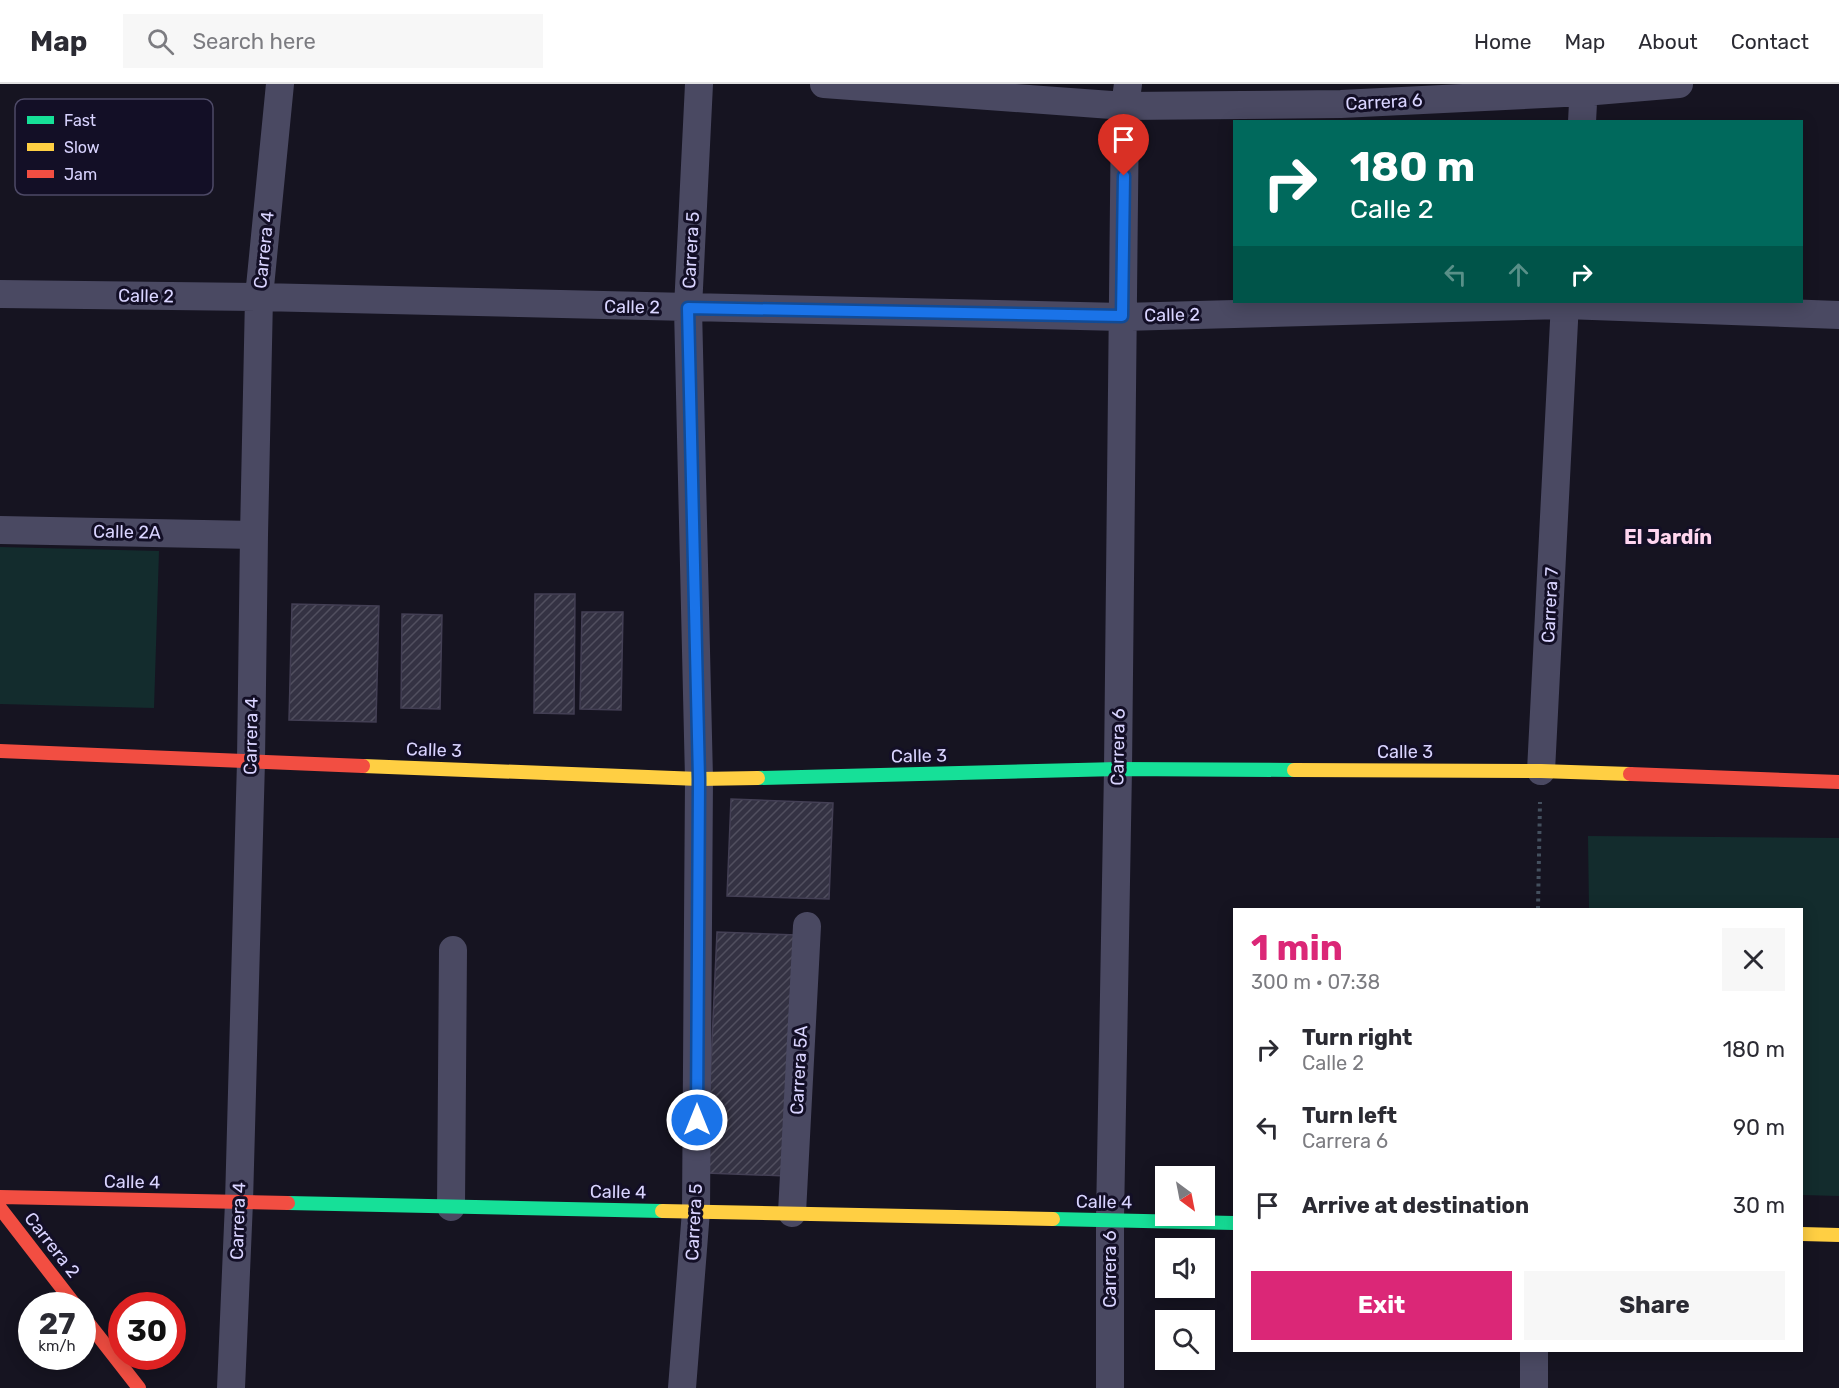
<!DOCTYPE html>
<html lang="en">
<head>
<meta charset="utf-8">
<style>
	body { margin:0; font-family:Rubik,sans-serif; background:#f7f7f7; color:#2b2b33; height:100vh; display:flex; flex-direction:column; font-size:22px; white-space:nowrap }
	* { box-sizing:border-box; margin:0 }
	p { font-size:20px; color:#7c7c81 }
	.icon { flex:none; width:33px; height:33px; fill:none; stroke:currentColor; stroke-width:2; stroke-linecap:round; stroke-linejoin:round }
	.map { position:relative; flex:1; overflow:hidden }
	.panel { position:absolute; left:1233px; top:824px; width:570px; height:444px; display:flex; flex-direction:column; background:#fff; border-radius:0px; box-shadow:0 3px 15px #0003 }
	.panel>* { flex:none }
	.hud { position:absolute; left:1233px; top:36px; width:570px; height:183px; border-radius:0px; box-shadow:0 3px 15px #0003; background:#00695c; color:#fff; overflow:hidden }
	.needle { width:39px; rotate:148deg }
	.buttons { position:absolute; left:1155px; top:1082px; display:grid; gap:12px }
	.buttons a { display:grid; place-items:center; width:60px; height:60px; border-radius:0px; background:#fff; box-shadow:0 3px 15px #0003; font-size:30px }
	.speed { position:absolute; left:18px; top:1208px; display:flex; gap:12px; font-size:30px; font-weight:700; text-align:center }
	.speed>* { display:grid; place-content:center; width:78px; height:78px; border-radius:50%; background:#fff; box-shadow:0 3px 15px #0003; line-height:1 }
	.speed small { font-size:15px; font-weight:400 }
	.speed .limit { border:9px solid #d22; background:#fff; color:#111 }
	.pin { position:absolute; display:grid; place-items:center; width:51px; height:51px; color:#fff; margin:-62px -26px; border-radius:50% 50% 50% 0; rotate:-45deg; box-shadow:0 0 6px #0007 }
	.pin .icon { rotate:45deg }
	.me { position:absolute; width:66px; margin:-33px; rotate:0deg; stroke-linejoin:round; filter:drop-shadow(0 0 4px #0008) }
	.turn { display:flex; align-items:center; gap:21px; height:126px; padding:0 18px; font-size:27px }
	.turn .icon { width:78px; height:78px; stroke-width:2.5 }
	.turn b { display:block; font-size:42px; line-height:51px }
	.lanes { display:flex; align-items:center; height:57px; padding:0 18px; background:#0003; justify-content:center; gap:30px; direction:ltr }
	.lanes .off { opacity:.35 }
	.round { display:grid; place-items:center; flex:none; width:63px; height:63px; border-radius:0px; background:#f7f7f7 }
	.summary { display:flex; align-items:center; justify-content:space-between; height:102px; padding:0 18px }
	h1 { font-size:36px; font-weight:700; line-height:45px; color:#db2777 }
	.cta { display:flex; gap:12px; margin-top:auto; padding:12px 18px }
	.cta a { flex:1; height:69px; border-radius:0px; background:#db2777; color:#fff; font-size:24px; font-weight:700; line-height:69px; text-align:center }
	.cta a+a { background:#f7f7f7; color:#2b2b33 }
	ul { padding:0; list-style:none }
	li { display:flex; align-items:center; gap:18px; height:78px; padding:0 18px }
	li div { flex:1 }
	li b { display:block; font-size:22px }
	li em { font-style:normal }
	header { display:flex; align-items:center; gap:36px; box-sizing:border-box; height:84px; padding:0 30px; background:#fff; border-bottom:2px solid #e1e1e2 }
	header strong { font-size:28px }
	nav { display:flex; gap:33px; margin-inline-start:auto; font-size:21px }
	.search { width:420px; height:54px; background:#f7f7f7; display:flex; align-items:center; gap:15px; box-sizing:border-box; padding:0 21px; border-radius:0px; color:#7c7c81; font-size:22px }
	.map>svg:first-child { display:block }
</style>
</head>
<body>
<header>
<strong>Map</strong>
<div class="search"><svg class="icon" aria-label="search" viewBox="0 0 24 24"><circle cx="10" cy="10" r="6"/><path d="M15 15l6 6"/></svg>Search here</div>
<nav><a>Home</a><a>Map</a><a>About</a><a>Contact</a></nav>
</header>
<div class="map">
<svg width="1839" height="1304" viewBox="0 0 1839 1304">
	<defs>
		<pattern id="building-hatch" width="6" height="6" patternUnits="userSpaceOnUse" patternTransform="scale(1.5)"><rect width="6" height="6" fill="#343243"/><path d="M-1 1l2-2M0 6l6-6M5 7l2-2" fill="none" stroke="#514f5f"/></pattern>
	</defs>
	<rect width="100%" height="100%" fill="#161421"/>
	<path fill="#132c2d" d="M0 463 159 467 154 624 0 620Z
		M1588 752 1839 754V1112L1802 1111V825H1589Z"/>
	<path fill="url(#building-hatch)" stroke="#433f54" stroke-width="1.5" d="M535 510H575L574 630 534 629Z
		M292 520 379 522 376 638 289 636Z
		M582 528H623L621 626 580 625Z
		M402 530 442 531 440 625 401 624Z
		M731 715 833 719 829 815 727 812Z
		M717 848 796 851 786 1092 706 1089Z"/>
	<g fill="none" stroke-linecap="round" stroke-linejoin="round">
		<path stroke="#44505f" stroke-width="4" stroke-dasharray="3 4.5" stroke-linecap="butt" d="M1538 825 1540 718"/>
		<path stroke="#4a4962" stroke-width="28" d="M824 0 1125 22 1341 20 1584 8 1679 0
			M1582 38 1584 0
			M0 210 259 213 1122 233 1565 221 1839 231
			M0 446 254 451
			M1541 687 1565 218
			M451 1123 453 866
			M792 1129 807 842
			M1534 1266V1304
			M231 1304 239 1118 251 677 254 451 259 213 280 0
			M682 1304 696 1127 699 695 688 224 699 0
			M1110 1304V1136L1118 685 1125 22 1128 0"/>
		<path stroke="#16e098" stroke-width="14" d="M758 694 1118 685 1294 686
			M288 1119 662 1127
			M1053 1135 1234 1139"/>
		<path stroke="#ffcf43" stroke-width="14" d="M363 682 699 695 758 694
			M1294 686 1541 687 1630 690
			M662 1127 1053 1135
			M1802 1150 1839 1151"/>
		<path stroke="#f24e42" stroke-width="14" d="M0 667 363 682
			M1630 690 1839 698
			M0 1113 288 1119
			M0 1124 75 1221
			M82 1231 139 1304"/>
	</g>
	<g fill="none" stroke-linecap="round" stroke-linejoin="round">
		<g stroke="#114b97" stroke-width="15">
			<path id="route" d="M697 1036 699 695 688 224 1122 232 1124 92"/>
		</g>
		<use href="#route" stroke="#1a73e8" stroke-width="10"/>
	</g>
	<g text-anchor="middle" stroke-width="6" stroke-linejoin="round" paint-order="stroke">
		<g font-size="18" fill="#d9d4ff" stroke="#130f26">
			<text transform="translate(1384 18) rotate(-3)" y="6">Carrera 6</text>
			<text transform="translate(264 166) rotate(-84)" y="6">Carrera 4</text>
			<text transform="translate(691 166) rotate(-87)" y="6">Carrera 5</text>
			<text transform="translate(146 212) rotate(1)" y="6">Calle 2</text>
			<text transform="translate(632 223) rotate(1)" y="6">Calle 2</text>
			<text transform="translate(1172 231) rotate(-1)" y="6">Calle 2</text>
			<text transform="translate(127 448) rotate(1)" y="6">Calle 2A</text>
			<text transform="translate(1550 521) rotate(-87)" y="6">Carrera 7</text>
			<text transform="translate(251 652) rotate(-89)" y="6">Carrera 4</text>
			<text transform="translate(1118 663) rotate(-89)" y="6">Carrera 6</text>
			<text transform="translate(434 666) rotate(2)" y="6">Calle 3</text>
			<text x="1405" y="674">Calle 3</text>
			<text transform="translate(919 672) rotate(-1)" y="6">Calle 3</text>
			<text transform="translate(799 986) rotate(-87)" y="6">Carrera 5A</text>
			<text transform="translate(132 1098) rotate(1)" y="6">Calle 4</text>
			<text transform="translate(618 1108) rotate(1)" y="6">Calle 4</text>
			<text transform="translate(1104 1118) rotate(1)" y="6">Calle 4</text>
			<text transform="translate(238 1137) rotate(-88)" y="6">Carrera 4</text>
			<text transform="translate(694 1138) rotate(-87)" y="6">Carrera 5</text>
			<text transform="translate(52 1161) rotate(52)" y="6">Carrera 2</text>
			<text transform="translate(1110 1185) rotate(-90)" y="6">Carrera 6</text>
		</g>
		<g font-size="20" font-weight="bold" fill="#ffd6f0" stroke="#130f26">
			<text x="1668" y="460">El Jardín</text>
		</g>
	</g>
	<rect x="15" y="15" width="198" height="96" rx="9" fill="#130f26" stroke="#4e4a67" stroke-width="1.5"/>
	<rect x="27" y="32" width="27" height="8" fill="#16e098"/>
	<rect x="27" y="59" width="27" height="8" fill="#ffcf43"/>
	<rect x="27" y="86" width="27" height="8" fill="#f24e42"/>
	<g font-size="16" fill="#d9d4ff">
		<text x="64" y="42">Fast</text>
		<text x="64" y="69">Slow</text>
		<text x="64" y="96">Jam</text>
	</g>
</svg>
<div class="buttons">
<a><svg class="needle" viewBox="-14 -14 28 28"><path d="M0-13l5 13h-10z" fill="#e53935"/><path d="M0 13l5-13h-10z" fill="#7c7c81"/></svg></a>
<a><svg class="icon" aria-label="sound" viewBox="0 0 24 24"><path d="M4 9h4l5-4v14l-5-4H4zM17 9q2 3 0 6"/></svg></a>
<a><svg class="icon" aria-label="search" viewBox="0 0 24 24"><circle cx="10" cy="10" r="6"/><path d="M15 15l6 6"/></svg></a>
</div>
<div class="speed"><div>27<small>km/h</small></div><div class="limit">30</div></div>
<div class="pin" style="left:1124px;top:92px;background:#d93025"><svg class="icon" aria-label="arrive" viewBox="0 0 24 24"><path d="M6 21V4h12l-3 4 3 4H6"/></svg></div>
<svg class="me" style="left:697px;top:1036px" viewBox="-20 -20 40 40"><circle r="17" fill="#1a73e8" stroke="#fff" stroke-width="3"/><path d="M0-11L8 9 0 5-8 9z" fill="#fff"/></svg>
<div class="hud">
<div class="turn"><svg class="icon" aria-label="right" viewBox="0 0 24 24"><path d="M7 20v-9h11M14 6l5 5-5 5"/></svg><div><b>180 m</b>Calle 2</div></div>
<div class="lanes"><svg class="icon off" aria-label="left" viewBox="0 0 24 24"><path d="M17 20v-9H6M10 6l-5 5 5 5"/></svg><svg class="icon off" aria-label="ahead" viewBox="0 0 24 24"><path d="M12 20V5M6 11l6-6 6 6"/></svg><svg class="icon" aria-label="right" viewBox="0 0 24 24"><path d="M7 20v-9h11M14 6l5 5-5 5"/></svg></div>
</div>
<section class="panel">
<div class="summary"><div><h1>1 min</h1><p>300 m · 07:38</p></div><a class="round"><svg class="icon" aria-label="close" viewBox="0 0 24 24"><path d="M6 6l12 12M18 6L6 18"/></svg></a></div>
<ul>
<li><svg class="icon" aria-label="right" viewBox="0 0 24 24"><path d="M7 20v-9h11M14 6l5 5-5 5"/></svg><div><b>Turn right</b><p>Calle 2</p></div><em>180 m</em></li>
<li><svg class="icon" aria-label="left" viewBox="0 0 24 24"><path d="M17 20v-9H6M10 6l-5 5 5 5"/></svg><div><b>Turn left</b><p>Carrera 6</p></div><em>90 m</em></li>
<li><svg class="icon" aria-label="arrive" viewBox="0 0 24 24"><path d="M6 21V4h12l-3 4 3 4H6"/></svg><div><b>Arrive at destination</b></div><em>30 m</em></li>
</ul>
<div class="cta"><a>Exit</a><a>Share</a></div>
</section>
</div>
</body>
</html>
